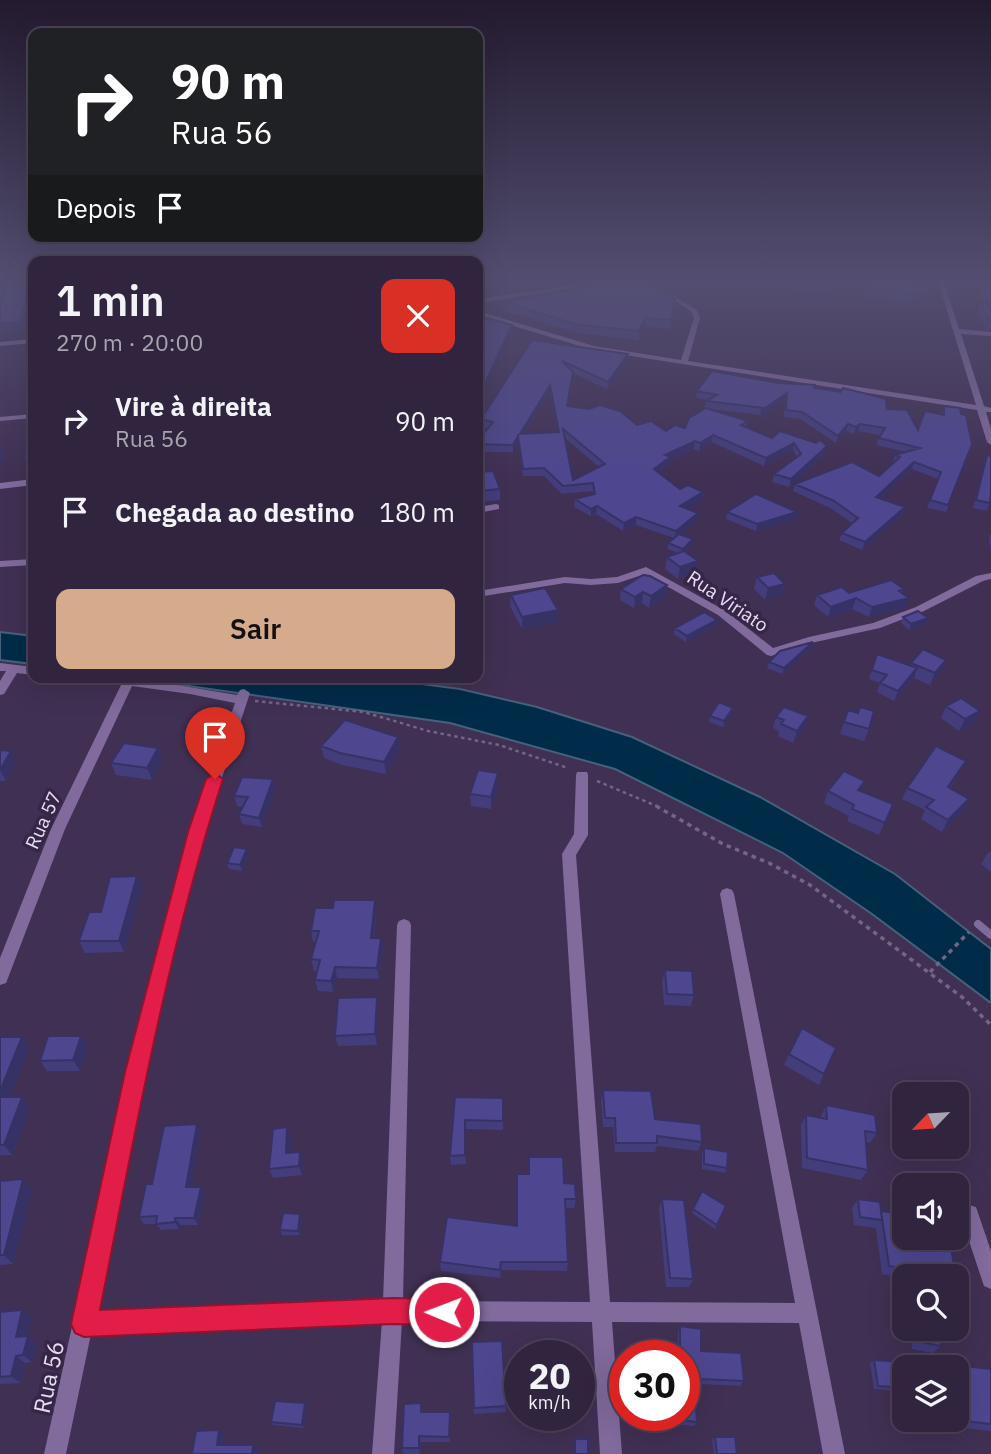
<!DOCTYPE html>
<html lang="pt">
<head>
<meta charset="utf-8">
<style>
	body { margin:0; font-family:"IBM Plex Sans",sans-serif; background:#3c3049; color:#f1f3f6; height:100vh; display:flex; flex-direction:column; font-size:26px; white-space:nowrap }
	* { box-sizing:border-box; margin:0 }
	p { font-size:23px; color:#a8a4b0 }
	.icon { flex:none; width:38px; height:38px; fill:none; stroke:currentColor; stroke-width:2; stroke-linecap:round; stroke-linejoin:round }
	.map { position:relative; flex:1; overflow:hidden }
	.drawer { position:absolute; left:28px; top:256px; width:455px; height:427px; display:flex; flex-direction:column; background:#30243e; border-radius:14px; box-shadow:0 7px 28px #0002,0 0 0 2px #4b4158 }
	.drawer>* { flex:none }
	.top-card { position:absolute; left:28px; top:28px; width:455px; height:214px; border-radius:14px; box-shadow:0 7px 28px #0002,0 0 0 2px #4b4158; background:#202124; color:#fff; overflow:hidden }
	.needle { width:46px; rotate:245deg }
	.fabs { position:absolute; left:892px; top:1082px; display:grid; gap:14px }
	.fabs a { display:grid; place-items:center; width:77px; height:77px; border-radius:14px; background:#30243e; box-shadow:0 7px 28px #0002,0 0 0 2px #4b4158; font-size:35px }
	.speed { position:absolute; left:504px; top:1340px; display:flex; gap:14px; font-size:35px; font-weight:700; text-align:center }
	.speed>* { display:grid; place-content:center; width:91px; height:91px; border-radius:50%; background:#30243e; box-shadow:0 7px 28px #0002,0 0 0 2px #4b4158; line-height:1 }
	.speed small { font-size:18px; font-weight:400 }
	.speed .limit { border:10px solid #d22; background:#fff; color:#111 }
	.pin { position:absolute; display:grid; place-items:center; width:60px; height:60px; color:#fff; margin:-72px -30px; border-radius:50% 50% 50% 0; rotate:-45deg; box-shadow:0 0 7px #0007 }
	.pin .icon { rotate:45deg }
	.me { position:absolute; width:77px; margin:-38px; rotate:271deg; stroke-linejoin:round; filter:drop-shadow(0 0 5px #0008) }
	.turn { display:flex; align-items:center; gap:24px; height:147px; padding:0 28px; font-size:32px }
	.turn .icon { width:91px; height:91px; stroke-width:2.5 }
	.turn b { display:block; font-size:49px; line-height:60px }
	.then { display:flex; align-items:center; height:66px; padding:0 28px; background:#0003; gap:14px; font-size:26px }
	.round { display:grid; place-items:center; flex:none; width:74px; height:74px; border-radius:14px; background:#3c3049 }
	.overview { display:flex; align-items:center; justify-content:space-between; height:119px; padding:0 28px }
	h1 { font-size:42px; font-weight:600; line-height:52px }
	.cta { display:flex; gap:14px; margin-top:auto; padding:14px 28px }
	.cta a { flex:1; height:80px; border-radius:14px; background:#d6ab8b; color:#111; font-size:28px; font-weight:600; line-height:80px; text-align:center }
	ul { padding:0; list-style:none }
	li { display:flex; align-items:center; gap:21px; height:91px; padding:0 28px }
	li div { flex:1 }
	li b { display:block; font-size:26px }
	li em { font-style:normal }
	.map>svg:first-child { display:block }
</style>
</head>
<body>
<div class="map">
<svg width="991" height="1454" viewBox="0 0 991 1454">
	<rect width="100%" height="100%" fill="#403053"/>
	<path fill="#012c49" stroke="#46617c" stroke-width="2" d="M0 632 33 636V664L0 660Z
		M125 677H369L460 689 537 707 632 737 760 797 895 874 991 949V1003L872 914 783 853 615 769 450 723Z"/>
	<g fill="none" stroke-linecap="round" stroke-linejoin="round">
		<path stroke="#736584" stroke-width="2.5" stroke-dasharray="3.5 3.5" stroke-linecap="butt" d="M255 701 364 712 428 731 499 745 568 768
			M597 781 659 807"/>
		<path stroke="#736584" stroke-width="3.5" stroke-dasharray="4.5 4.5" stroke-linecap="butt" d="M656 806 723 844 769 863 810 885 962 997 991 1025
			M930 972 969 932"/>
		<path stroke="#816a9c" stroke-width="8" d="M978 924 991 935"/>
		<path fill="#816a9c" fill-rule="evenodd" d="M637 278H644L697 310 700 318 688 361 976 405 937 278H943L959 329 991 332V336L961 334 984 406 991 408V412H986L991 429V445L987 442 977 410 593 350 478 315V311L594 346 681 360 694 318 691 311Z
			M33 414V418L0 421V417Z
			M33 479V485L0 489V483Z
			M496 504 499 505V509L478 513V507Z
			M33 559V565L0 567V561Z
			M646 567 726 611 773 648 809 637 873 623 916 607 976 576 991 573V579L983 581 924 611 880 628 811 643 771 656 767 655 718 615 645 574 618 583 591 585 565 583 478 597V591L565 577 591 579 617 577Z
			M0 663 33 667V675L17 673 4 694 0 695V681L6 671H0Z
			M86 677H129L237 695 240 690 244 689 250 693 204 832 144 1072 95 1313 383 1301 397 925 399 921 404 919 409 921 411 925 403 1301 590 1302 562 854 574 834 576 775 577 772H587L588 775V835L576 855 610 1302 795 1303 720 894 722 890 727 888 732 890 734 894 845 1454H823L799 1323 612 1322 622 1454H600L592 1322 402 1321 394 1454H372L382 1321 91 1334 66 1454H44L128 1072 190 832 235 703 190 694 132 686 65 829 8 978 6 983 0 985V958L51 829 121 685 92 681Z
			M969 1205 976 1207 991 1251V1289L984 1286 960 1214 962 1207Z"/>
		<path fill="#816a9c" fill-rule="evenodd" d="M623 278H640L478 303V299Z
			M33 339V343L0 346V342Z"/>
	</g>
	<path fill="#433d7c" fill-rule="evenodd" d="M648 278H734L725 281 663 286Z
		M775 278H829V282L827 292 773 287Z
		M850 278H927L928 286 925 296 914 295 912 303 864 298 862 284H851Z
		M978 278H991V331L986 329 978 311 981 303H983Z
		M582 282 675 299 670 329 645 326 639 340 578 333 505 311V303L582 288Z
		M532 340 628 354 627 361 607 389 573 373 568 406 637 425 666 431 685 428 705 408 706 401 708 400 696 398 697 391 814 388 887 409 918 430 942 414 944 406 961 414 972 444 946 512 927 508 938 479 912 469 881 498 905 507 902 515 862 550 839 540 842 533 852 523 832 509 793 491 795 484 879 476 893 463 895 455 906 452 876 445 880 435 858 431 854 434 846 431 836 443 800 419 784 417 785 400 760 418 761 415 710 409 748 421 746 427 772 438 780 431 825 454 789 487 772 482 774 474 797 457 793 450 764 466 712 442 699 451 694 449 670 460 669 465 658 473 680 489 703 492 702 500 687 508 698 513 697 521 680 534 692 544 685 551 696 572 678 579 665 569 667 557 678 553 668 549V543L674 538 636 525 623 531 596 514 591 516 574 507 575 499 593 494V491L562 494 544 476H523L518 443 513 452H478V441L488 428 481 426V419ZM550 392 558 432 524 433ZM565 438 599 467 573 480Z
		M987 455 990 503 986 511 973 508 984 463Z
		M478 472 500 489V500L478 502Z
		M727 512H797L796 520 756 531 726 519Z
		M991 533V554L989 539Z
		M757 577 785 584 782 595 765 600 754 589Z
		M667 585 666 597 649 608 642 603 634 608 620 600 621 589Z
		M904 589 902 593 909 598 905 608 869 617 852 609 828 617 814 605 817 595Z
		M511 595 558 622 522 629 510 606Z
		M903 617 928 618 926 624 909 630 901 623Z
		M717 620 716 626 686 642 674 634 675 628Z
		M812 647 782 674 767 668 769 662Z
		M877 654 910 666 911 663 946 660 941 671 930 685 914 678 894 701 877 692 880 683 869 679Z
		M946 706 980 711 974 723 959 731 941 718Z
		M733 708 731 714 723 727 709 722 710 716Z
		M848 710 858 713 869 729 864 741 840 734Z
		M808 716 805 728 793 743 778 736 779 731 773 728 776 717Z
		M398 737 399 749 386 774 342 765 324 758 321 746Z
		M158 748 162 760 152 780 116 775 111 763Z
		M0 750 16 761 6 781H0Z
		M966 761 960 772 950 788 969 799 963 811 942 832 921 819 925 810 902 799 907 788Z
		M273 779 275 789 262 827 242 824 239 814 243 807 237 806 234 796Z
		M498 785 491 809 471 806 470 794Z
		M828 791H861L893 804 879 835 847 821 849 816 824 803Z
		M247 849 249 855 242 871 229 869 227 863Z
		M991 851V872L981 864 987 854Z
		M142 887 124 952 85 953 79 941 101 912Z
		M376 912 374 938H381L383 949 379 979 337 978 333 992 318 991 315 980 318 971H314L311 959 316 942H313L311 931Z
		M665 970 694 995 691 1006 664 1005 662 981Z
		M377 997 378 1008 377 1045 338 1046 335 1036Z
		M81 1036 87 1047 80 1071H47L40 1061Z
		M0 1037H22L29 1048 10 1097 30 1107 12 1155H0Z
		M836 1048 819 1085 784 1065 789 1054Z
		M603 1090 655 1119 702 1142 698 1151 657 1146 655 1152H615L613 1127H603L601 1100Z
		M455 1097 503 1098V1130L465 1129 466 1164 451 1165 450 1156Z
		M826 1105 877 1133 870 1143 866 1142 868 1170 861 1180 802 1168 801 1125 806 1115 821 1118V1116Z
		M287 1127 291 1137 290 1153 303 1162 302 1175 273 1178 269 1169Z
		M201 1132 191 1187 205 1195 198 1225H180L179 1229 161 1230 156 1224H144L139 1217 152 1184Z
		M704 1148 727 1168 725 1173 702 1169V1153Z
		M529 1157 564 1183 576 1199 574 1208H565L568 1262 567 1271 501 1270 500 1278 441 1271 440 1262 517 1226 528 1174Z
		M23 1179 32 1189 13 1264 0 1265V1181Z
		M662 1199 693 1279 689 1287H666L659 1208Z
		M858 1199 881 1211 956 1276H905V1282L904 1278 882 1274 876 1228 854 1225 852 1208Z
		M726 1206 715 1229 692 1213 693 1209Z
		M300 1214 302 1218 300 1235H282L280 1230Z
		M0 1312 32 1318 27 1336 37 1344 32 1362 25 1363 21 1383 0 1384Z
		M680 1326 701 1351 744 1381 740 1386 700 1384 698 1387H695L697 1422 694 1426 661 1423 660 1416H684V1356H677L678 1332Z
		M910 1328H939L941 1346 933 1353 912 1349Z
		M472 1342 506 1406V1412L474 1414Z
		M874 1360 905 1367V1391L874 1389 870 1363Z
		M944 1364 991 1369V1431L946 1426 945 1419H957V1367H940Z
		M305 1403 307 1406 304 1428 273 1425 271 1422Z
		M421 1403 423 1412H450V1442H421L420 1454H404L402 1448Z
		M715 1437 737 1454H714L712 1440Z"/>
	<path fill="#373265" d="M574 278H607L573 283Z
		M664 278H734L725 281 663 286Z
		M31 282 33 288V294L23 331 0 333V323Z
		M645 318V326L639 340V331Z
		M512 325V332L478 405V398Z
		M628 354 627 361 607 389 608 382Z
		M550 385V392L519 441 520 434Z
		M787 393 785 400 760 418 761 411Z
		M848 424 846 431 836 443 838 436Z
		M860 424 858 431 854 434 856 427Z
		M713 435 712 442 699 451 700 443Z
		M518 436V443L513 452V445Z
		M695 441 694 449 670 460 669 465 653 477 654 469 665 455Z
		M794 443 793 450 764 466 766 458Z
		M827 446 825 454 789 487 791 479Z
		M0 448 4 457 0 467Z
		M33 457V474L30 475 24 459Z
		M914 462 912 469 874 504 876 497Z
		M703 492 702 500 679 513 680 506Z
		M597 506 596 514 591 516V509Z
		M905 507 902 515 862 550 865 542Z
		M797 512 796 520 756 531 757 524Z
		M698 513 697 521 675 538 676 531Z
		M636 517V525L623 531 624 523Z
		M693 539 692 544 682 554 683 549Z
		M698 561 696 572 678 579 680 567Z
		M785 584 782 595 765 600 768 588Z
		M667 585 666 597 649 608 651 596Z
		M643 592 642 603 634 608 635 597Z
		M856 598 852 609 828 617 831 607Z
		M909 598 905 608 869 617 872 607Z
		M558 610V622L522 629V617Z
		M928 618 926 624 909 630 911 624Z
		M717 620 716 626 686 642 687 636Z
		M813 642 812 647 782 674 784 668Z
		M946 660 941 671 930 685 935 673Z
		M917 668 914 678 894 701 898 691Z
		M733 708 731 714 723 727 724 721Z
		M980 711 974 723 959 731 965 719Z
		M808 716 805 728 793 743 797 731Z
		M398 737 399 749 386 774 384 762Z
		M158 748 162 760 152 780 147 768Z
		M11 751 16 761 6 781 0 770Z
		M966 761 960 772 942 798 948 787Z
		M498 773V785L491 809V797Z
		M273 779 275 789 262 827 259 818Z
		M969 799 963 811 942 832 948 820Z
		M247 849 249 855 242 871 240 865Z
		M137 876 142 887 124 952 119 941Z
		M375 900 376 912 372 949 371 938Z
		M381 938 383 949 379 979 377 968Z
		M335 967 337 978 333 992 331 981Z
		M377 997 378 1008 377 1045 375 1034Z
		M81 1036 87 1047 80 1071 73 1060Z
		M22 1037 29 1048 6 1107 0 1100V1091Z
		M22 1097 30 1107 12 1155 4 1145Z
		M197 1124 201 1132 190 1194 186 1187Z
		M287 1127 291 1137 289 1163 286 1153Z
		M300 1152 303 1162 302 1175 299 1166Z
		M23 1179 32 1189 13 1264 4 1255Z
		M201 1187 205 1195 198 1225 194 1218Z
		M300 1214 302 1218 300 1235 298 1231Z
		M175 1218 180 1225 179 1229 175 1222Z
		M22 1310 32 1318 25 1345 16 1337Z
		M28 1336 37 1344 32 1362 23 1355Z
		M16 1356 25 1363 21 1383 11 1376Z
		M305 1403 307 1406 304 1428 302 1425Z
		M219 1430 225 1436 223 1451 217 1445Z
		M419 1436 421 1442 420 1454 419 1448Z
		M253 1445 259 1450 258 1454H252Z"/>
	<path fill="#4e4790" stroke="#373265" stroke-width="2" fill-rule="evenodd" d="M608 278H644L675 299 671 320 645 318 639 331 579 325 505 303 588 286 582 282Z
		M780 278H829V282Z
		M865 278H927L928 286 913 284 915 293 867 288Z
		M982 278H991V321H989L981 303 988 304Z
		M31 282 20 322 0 323V305L7 284Z
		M488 318 512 325 478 398V324Z
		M532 340 628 354 608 382 562 361 573 372 567 406 589 409 600 405 620 411 637 425 651 421 666 431 675 425 685 428 689 418 706 408 748 421 741 425 772 438 780 431 816 443 820 440 827 446 791 479 774 474 801 454 794 443 766 458 713 435 700 443 695 441 665 455 670 457 654 469 680 489 688 485 703 492 680 506 698 513 676 531 636 517 624 523 597 506 591 509 575 499 595 494 593 483 563 486 544 468 523 469 518 436 513 445 478 444V441L493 422 481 419ZM550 385 559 432 520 434ZM563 429 605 464 573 480Z
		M712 371 779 383 815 385 814 388 841 392 843 388 886 399 887 409 907 410 918 430 925 411 944 415V406L960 408 961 414 966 415 972 444 948 505 930 500 941 472 914 462 876 497 905 507 865 542 842 533 858 518 834 501 795 484 852 462 879 476 900 457 895 455 920 448 879 438 885 428 860 424 856 427 848 424 838 436 802 412 786 410 787 393 761 411 764 408 706 401 717 395 697 391Z
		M28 440H33V457L24 459Z
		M987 455 991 456V493L990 503 976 500Z
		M493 471 500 489 478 491V472Z
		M756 494 797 512 757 524 727 512Z
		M679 534 693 539 683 549 668 543Z
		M684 551 698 561 680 567 667 557Z
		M774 573 785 584 768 588 757 577Z
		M643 575 650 576 667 585 651 596 643 592 635 597 621 589Z
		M891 580 904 589 899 591 909 598 872 607 856 598 831 607 817 595 842 587 849 593Z
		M545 588 558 610 522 617 511 595Z
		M918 611 928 618 911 624 903 617Z
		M704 612 717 620 687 636 675 628Z
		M813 642 784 668 769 662 780 651Z
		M923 649 946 660 935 673 911 663Z
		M877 654 917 668 898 691 880 683 887 675 872 670Z
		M961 698 980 711 965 719 946 706Z
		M719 702 733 708 724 721 710 716Z
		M784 707 808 716 797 731 781 724 784 720 776 717Z
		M860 707 874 711 869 729 844 722 848 710 858 713Z
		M345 720 398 737 384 762 340 753 321 746Z
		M124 743 158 748 147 768 111 763Z
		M936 746 966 761 948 787 969 799 948 820 926 807 934 800 907 788Z
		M0 750 11 751 0 770Z
		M478 770 498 773 491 797 470 794Z
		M844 771 865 781 858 790 893 804 885 823 852 809 854 805 828 791Z
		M242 777 273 779 259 818 239 814 248 797 234 796Z
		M234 847 247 849 240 865 227 863Z
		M137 876 119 941H79L89 912H101L110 877Z
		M334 900H375L371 938H381L377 968 335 967 331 981 315 980 320 960 311 959 319 931H311L315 908H333Z
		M665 970 692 971 694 995 667 994Z
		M377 997 375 1034 335 1036 338 998Z
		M802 1028 836 1048 824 1074 789 1054Z
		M48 1036H81L73 1060 40 1061Z
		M0 1037H22L0 1091Z
		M603 1090 651 1091 655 1119 701 1124 702 1142 657 1136V1143H616L615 1118H605Z
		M0 1097H22L4 1145H0Z
		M455 1097 503 1098V1121L465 1120V1155L450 1156Z
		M826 1105 875 1115 877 1133 865 1131 868 1170 807 1158 806 1115 827 1119Z
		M197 1124 186 1187H201L194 1218H175V1222L156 1224 157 1216 139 1217 146 1184H152L164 1126Z
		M287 1127 286 1153 300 1152 299 1166 269 1169 273 1129Z
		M704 1148 728 1152 727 1168 704 1164Z
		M529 1157H563L564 1183 575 1184 576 1199H565L568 1262H501L500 1270 440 1262 447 1217 517 1226V1174H529Z
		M23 1179 4 1255H0V1181Z
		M702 1191 726 1206 717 1225 693 1209Z
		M662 1199 684 1200 693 1279 670 1278Z
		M858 1199 880 1202 882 1220 860 1217Z
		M881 1211 905 1214V1237H949L956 1276 933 1273V1276H913L912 1270 889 1266Z
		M283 1213 300 1214 298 1231 280 1230Z
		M22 1310 16 1337 28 1336 23 1355 16 1356 11 1376 0 1377V1312Z
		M680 1326 701 1329V1351L741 1353 744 1381 701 1379V1383L694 1381 697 1422 663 1418V1416H684V1356H680Z
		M919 1328H939L941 1346 920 1342Z
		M502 1341 506 1406 474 1408 472 1342Z
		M874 1360 904 1362 905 1388 878 1386Z
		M944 1364 991 1369V1424L955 1420 957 1419V1367H944Z
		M275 1401 305 1403 302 1425 271 1422Z
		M421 1403V1412H450L449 1437 419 1436V1448H402L404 1404Z
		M219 1430 217 1445H253L252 1454H192L196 1431Z
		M715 1437H735L737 1454H717Z
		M575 1439H588V1454H575Z"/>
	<linearGradient id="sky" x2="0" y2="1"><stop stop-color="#231a2e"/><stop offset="0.58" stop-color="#534e71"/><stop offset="1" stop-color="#534e71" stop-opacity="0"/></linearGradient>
	<rect width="991" height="481" fill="url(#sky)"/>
	<path fill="#e11d48" stroke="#92132f" stroke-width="2" d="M215 773 223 779C167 952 135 1133 100 1310L393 1298 444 1299 453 1303 457 1312 453 1321 444 1325 393 1324 84 1337 75 1333 71 1324 125 1072 188 832 206 779Z"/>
	<g text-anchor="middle" stroke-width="7" stroke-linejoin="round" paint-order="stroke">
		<g font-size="19" fill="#e6ddf3" stroke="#362648">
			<text transform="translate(728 601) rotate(34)" y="7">Rua Viriato</text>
			<text transform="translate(43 820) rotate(-66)" y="7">Rua 57</text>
		</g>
		<g font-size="23" fill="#e6ddf3" stroke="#362648">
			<text transform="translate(49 1377) rotate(-78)" y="8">Rua 56</text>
		</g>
	</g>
</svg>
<div class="fabs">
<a><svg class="needle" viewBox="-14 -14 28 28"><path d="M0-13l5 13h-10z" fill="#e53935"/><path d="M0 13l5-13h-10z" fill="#a8a4b0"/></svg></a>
<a><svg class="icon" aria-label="sound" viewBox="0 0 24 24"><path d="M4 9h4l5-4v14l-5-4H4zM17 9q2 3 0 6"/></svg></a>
<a><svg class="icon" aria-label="search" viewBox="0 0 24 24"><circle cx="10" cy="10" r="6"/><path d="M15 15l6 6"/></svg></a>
<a><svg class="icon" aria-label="layers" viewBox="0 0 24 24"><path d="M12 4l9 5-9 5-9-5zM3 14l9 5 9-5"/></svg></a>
</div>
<div class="speed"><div>20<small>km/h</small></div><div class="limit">30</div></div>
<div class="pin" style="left:215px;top:779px;background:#d93025"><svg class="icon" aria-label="arrive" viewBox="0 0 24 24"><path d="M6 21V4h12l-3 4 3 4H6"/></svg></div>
<svg class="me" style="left:444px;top:1312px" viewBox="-20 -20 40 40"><circle r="17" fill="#e11d48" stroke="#fff" stroke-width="3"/><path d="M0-11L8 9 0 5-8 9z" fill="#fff"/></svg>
<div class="top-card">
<div class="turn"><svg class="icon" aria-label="right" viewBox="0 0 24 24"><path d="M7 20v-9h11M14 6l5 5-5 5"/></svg><div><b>90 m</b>Rua 56</div></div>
<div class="then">Depois<svg class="icon" aria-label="arrive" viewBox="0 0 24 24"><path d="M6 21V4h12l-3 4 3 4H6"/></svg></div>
</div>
<section class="drawer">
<div class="overview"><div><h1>1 min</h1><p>270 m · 20:00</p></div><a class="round" style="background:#d93025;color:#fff"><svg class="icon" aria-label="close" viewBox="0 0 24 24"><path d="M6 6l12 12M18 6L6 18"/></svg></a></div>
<ul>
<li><svg class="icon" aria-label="right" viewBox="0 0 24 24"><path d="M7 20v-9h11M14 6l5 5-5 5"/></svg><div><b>Vire à direita</b><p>Rua 56</p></div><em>90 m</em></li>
<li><svg class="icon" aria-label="arrive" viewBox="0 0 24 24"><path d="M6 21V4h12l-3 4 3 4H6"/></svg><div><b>Chegada ao destino</b></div><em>180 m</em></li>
</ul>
<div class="cta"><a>Sair</a></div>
</section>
</div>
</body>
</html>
